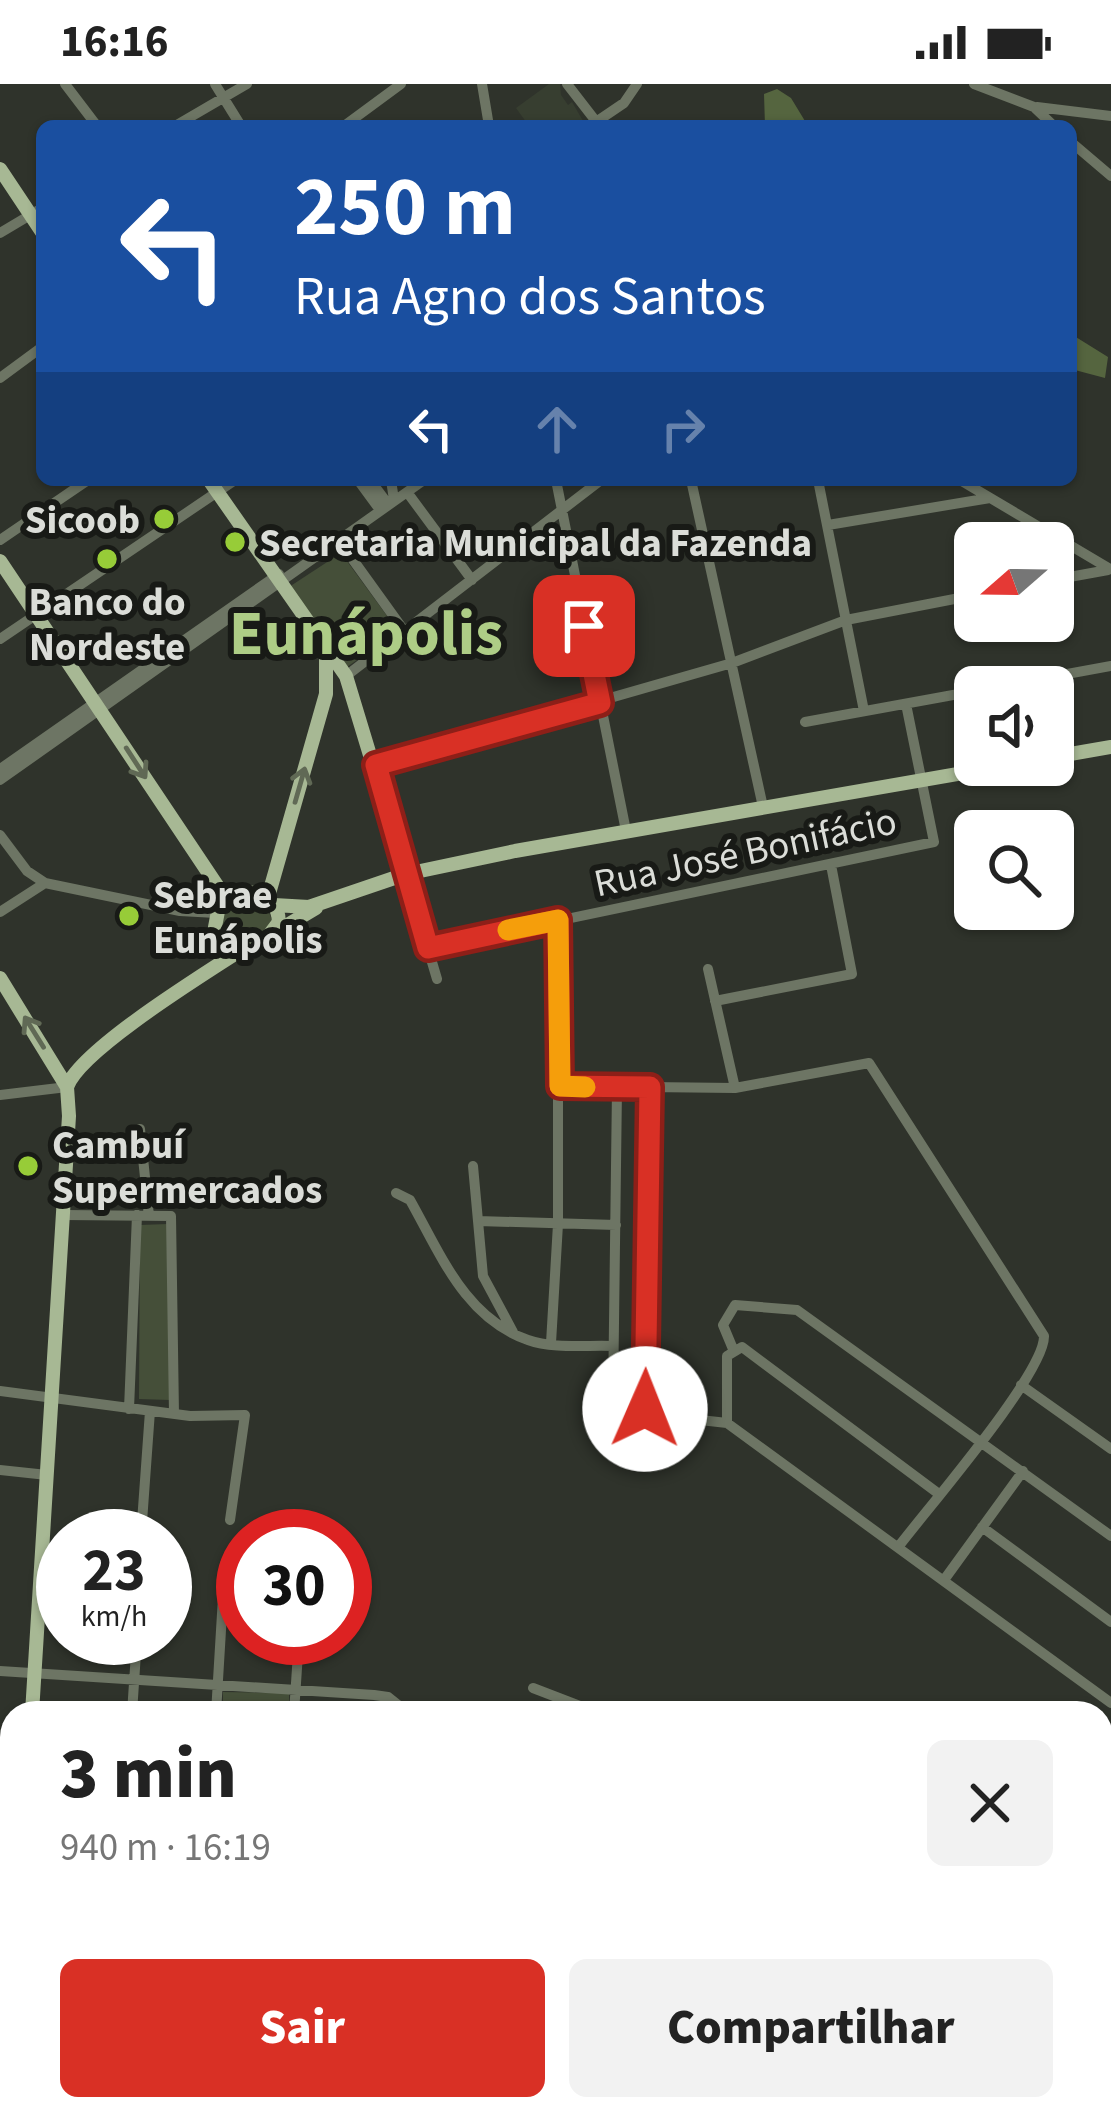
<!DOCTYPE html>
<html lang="pt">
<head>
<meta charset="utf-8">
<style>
	body { margin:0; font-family:"Source Sans 3",sans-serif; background:#f2f2f2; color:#222; height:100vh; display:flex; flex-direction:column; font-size:45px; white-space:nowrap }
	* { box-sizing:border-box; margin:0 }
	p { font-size:39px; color:#767676 }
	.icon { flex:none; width:66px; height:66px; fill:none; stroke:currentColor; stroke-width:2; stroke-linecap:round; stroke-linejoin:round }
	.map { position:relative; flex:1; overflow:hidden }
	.panel { position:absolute; left:0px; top:1617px; width:1113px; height:420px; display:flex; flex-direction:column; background:#fff; border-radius:36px 36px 0 0; box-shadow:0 3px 9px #0004 }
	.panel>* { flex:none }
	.banner { position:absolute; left:36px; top:36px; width:1041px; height:366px; border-radius:18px; box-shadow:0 3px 9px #0004; background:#1a4fa0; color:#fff; overflow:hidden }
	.needle { width:78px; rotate:250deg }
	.fabs { position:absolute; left:954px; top:438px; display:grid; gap:24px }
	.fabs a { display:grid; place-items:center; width:120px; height:120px; border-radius:18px; background:#fff; box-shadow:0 3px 9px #0004; font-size:60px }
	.speed { position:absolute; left:36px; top:1425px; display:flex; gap:24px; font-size:60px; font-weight:700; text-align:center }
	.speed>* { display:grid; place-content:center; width:156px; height:156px; border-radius:50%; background:#fff; box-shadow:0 3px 9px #0004; line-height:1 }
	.speed small { font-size:30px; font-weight:400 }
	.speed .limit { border:18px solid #d22; background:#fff; color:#111 }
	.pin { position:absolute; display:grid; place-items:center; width:102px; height:102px; color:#fff; margin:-51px; border-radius:24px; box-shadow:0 6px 18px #0006 }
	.me { position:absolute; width:132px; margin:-66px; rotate:1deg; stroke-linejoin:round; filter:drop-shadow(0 0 9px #0008) }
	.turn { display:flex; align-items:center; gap:42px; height:252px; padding:0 60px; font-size:54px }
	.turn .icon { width:156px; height:156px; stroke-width:2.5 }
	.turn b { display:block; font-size:84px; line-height:102px }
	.lanes { display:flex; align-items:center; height:114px; padding:0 60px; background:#0003; justify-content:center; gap:60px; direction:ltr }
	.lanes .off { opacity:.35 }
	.round { display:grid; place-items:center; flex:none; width:126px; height:126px; border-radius:18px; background:#f2f2f2 }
	.overview { display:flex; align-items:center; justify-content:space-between; height:204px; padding:0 60px }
	h1 { font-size:72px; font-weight:800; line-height:90px }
	.primary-button { display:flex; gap:24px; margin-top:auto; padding:24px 60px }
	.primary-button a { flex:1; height:138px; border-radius:18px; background:#d93025; color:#fff; font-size:48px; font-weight:800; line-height:138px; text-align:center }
	.primary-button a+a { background:#f2f2f2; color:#222 }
	.status { display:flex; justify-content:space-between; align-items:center; height:84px; padding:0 60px; background:#fff; direction:ltr }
	.status svg { height:33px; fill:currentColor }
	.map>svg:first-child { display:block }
</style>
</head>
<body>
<div class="status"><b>16:16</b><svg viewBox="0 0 49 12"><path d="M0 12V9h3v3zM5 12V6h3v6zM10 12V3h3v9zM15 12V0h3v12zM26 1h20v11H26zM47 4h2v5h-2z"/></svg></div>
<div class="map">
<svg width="1111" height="2037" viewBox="0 0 1111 2037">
	<rect width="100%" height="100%" fill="#2f332b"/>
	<path fill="#373e30" d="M549 0H560L561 11 568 21 572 18 586 42H529L516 24Z"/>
	<path fill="#454f39" d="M341 469 398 547 347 583 289 503Z
		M244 811 264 817 273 838 266 848 227 854 220 848V830Z
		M168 1140 170 1316 139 1315 140 1141Z
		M223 1608 289 1609V1629H223Z
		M5 1910C5 1958 9 1996 20 2037H0V1911Z"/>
	<path fill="#55653f" d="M777 5 791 14 808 42H765L764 10Z
		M1071 250 1108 273 1105 294 1071 285Z"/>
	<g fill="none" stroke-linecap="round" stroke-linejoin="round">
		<path stroke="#55653f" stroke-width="3" d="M1101 1787 1103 1772 1111 1773
			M1043 2037V2025"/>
		<path stroke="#6d7564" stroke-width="10" d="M65 0 97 42
			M215 0 241 42
			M482 0 489 42
			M567 0 598 40
			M974 0 1034 23 1054 42
			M1037 23 1111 32
			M596 38 624 19 637 0
			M175 42 247 0
			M344 42 401 0
			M1071 58 1111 92
			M0 149 42 124
			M0 294 42 263
			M358 396 380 426
			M370 396 388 420
			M391 396 394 416
			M556 396 626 747
			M691 396 763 723
			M818 396 864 627
			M960 396 1110 485
			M407 408 472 496
			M828 441 990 414
			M338 455 405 548
			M0 456 88 396
			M1053 496 1108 486
			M0 555 235 396
			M346 592 601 396
			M996 603 1111 582
			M805 638 975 607
			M376 681 732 579 846 536 975 511
			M0 685 279 490
			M0 696 424 396
			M0 751 27 787 45 799 180 827 216 829
			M406 790 437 895
			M0 828 45 799
			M428 864 934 758 906 620
			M708 885 735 1004
			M715 917 852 890 831 781
			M560 1002 735 1004 869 979 1044 1252C1045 1289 927 1425 899 1462
			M650 1003 647 1330 727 1339 1111 1619
			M0 1011 67 1003
			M140 1045 149 1132
			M473 1082 483 1192 513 1248
			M396 1109 410 1116C441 1171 465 1234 528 1256 552 1265 587 1261 612 1262
			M64 1131 171 1132 174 1330
			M478 1137 616 1141
			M551 1259 558 1140V836
			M733 1265 723 1241 735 1221 797 1226 1111 1452
			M612 1281 646 1282
			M1021 1301 1111 1365
			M0 1307 190 1332 245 1331 230 1436
			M613 1317 617 1004
			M129 1325 137 1131
			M727 1339V1272L742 1263 939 1410
			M0 1386 47 1391
			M982 1443 1111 1538
			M141 1452 150 1327
			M944 1496 1023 1387
			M0 1587 374 1611 388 1613 408 1629
			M533 1604 598 1629
			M132 1629 137 1554
			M216 1629 225 1480
			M294 1629 299 1554
			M0 1860H12
			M0 1898 12 1896"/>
		<path stroke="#a7b894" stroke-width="14" d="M0 85 42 148
			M209 396 346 592 406 790
			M0 477 226 815
			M1053 673 1111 663
			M268 813 326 610V569
			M274 821 309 823 406 790 515 767 1009 681
			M274 849 316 824
			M223 858 215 843 219 822 247 808C266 809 278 819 279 838L270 850
			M0 894 67 1003 69 1032 32 1629
			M67 1003C80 965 214 884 252 859
			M26 2025 29 2037"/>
	</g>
	<defs><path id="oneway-shaft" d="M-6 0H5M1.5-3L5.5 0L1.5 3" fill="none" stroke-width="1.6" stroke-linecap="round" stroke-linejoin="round" transform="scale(3)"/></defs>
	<g stroke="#606955">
		<use href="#oneway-shaft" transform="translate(136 679) rotate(57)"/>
		<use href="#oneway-shaft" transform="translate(300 701) rotate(-74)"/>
		<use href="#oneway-shaft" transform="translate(34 948) rotate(-122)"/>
	</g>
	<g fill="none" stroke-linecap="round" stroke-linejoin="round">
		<g stroke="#8d1f18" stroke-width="30">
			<path id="route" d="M584 542 600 619 376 681 428 864 558 836 560 1002 650 1003 645 1325"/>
		</g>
		<use href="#route" stroke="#d93025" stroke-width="21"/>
		<path stroke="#f59e0b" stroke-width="21" d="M508 846 558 836 560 1002 585 1003"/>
	</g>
	<g fill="#97cc38" stroke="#181a16" stroke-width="4.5">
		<circle cx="164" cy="435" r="12"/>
		<circle cx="235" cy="458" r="12"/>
		<circle cx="107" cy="475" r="12"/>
		<circle cx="129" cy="832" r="12"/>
		<circle cx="28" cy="1082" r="12"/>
	</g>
	<g text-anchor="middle" stroke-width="12" stroke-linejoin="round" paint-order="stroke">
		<g font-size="39" font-weight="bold" fill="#dbddd8" stroke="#181a16" text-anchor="start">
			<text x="140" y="449" text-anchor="end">Sicoob</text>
			<text x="259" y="472">Secretaria Municipal da Fazenda</text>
			<text x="107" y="531" text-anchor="middle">Banco do<tspan x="107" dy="45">Nordeste</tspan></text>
			<text x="153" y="824">Sebrae<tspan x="153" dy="45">Eunápolis</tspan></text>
			<text x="52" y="1074">Cambuí<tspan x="52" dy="45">Supermercados</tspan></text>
		</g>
		<g font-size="39" fill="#dbddd8" stroke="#181a16">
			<text transform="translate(745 767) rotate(-12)" y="14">Rua José Bonifácio</text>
		</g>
		<g font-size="63" font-weight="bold" fill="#aecd86" stroke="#181a16">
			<text x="366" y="570">Eunápolis</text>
		</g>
	</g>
</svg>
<div class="fabs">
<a><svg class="needle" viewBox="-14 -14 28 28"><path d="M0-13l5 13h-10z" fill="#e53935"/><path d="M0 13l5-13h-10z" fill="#767676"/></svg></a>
<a><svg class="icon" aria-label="sound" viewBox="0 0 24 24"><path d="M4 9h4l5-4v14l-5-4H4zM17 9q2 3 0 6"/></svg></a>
<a><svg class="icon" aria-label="search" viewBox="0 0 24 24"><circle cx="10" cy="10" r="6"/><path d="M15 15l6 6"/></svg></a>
</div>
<div class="speed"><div>23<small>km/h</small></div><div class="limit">30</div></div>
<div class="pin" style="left:584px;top:542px;background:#d93025"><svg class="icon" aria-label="arrive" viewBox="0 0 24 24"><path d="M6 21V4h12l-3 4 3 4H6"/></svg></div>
<svg class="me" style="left:645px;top:1325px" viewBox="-20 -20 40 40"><circle r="19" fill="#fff"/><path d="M0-13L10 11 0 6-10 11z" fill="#d93025"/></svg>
<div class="banner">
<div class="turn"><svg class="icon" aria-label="left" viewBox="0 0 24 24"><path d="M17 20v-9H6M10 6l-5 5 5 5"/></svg><div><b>250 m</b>Rua Agno dos Santos</div></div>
<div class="lanes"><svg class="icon" aria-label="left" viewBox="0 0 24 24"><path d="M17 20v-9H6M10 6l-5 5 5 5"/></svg><svg class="icon off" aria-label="ahead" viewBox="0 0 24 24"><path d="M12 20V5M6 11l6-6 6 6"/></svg><svg class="icon off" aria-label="right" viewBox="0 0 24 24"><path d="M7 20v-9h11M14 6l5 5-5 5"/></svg></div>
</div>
<section class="panel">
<div class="overview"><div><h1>3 min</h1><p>940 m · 16:19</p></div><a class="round"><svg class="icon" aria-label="close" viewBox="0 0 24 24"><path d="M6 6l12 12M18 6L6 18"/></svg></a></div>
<div class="primary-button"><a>Sair</a><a>Compartilhar</a></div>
</section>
</div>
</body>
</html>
